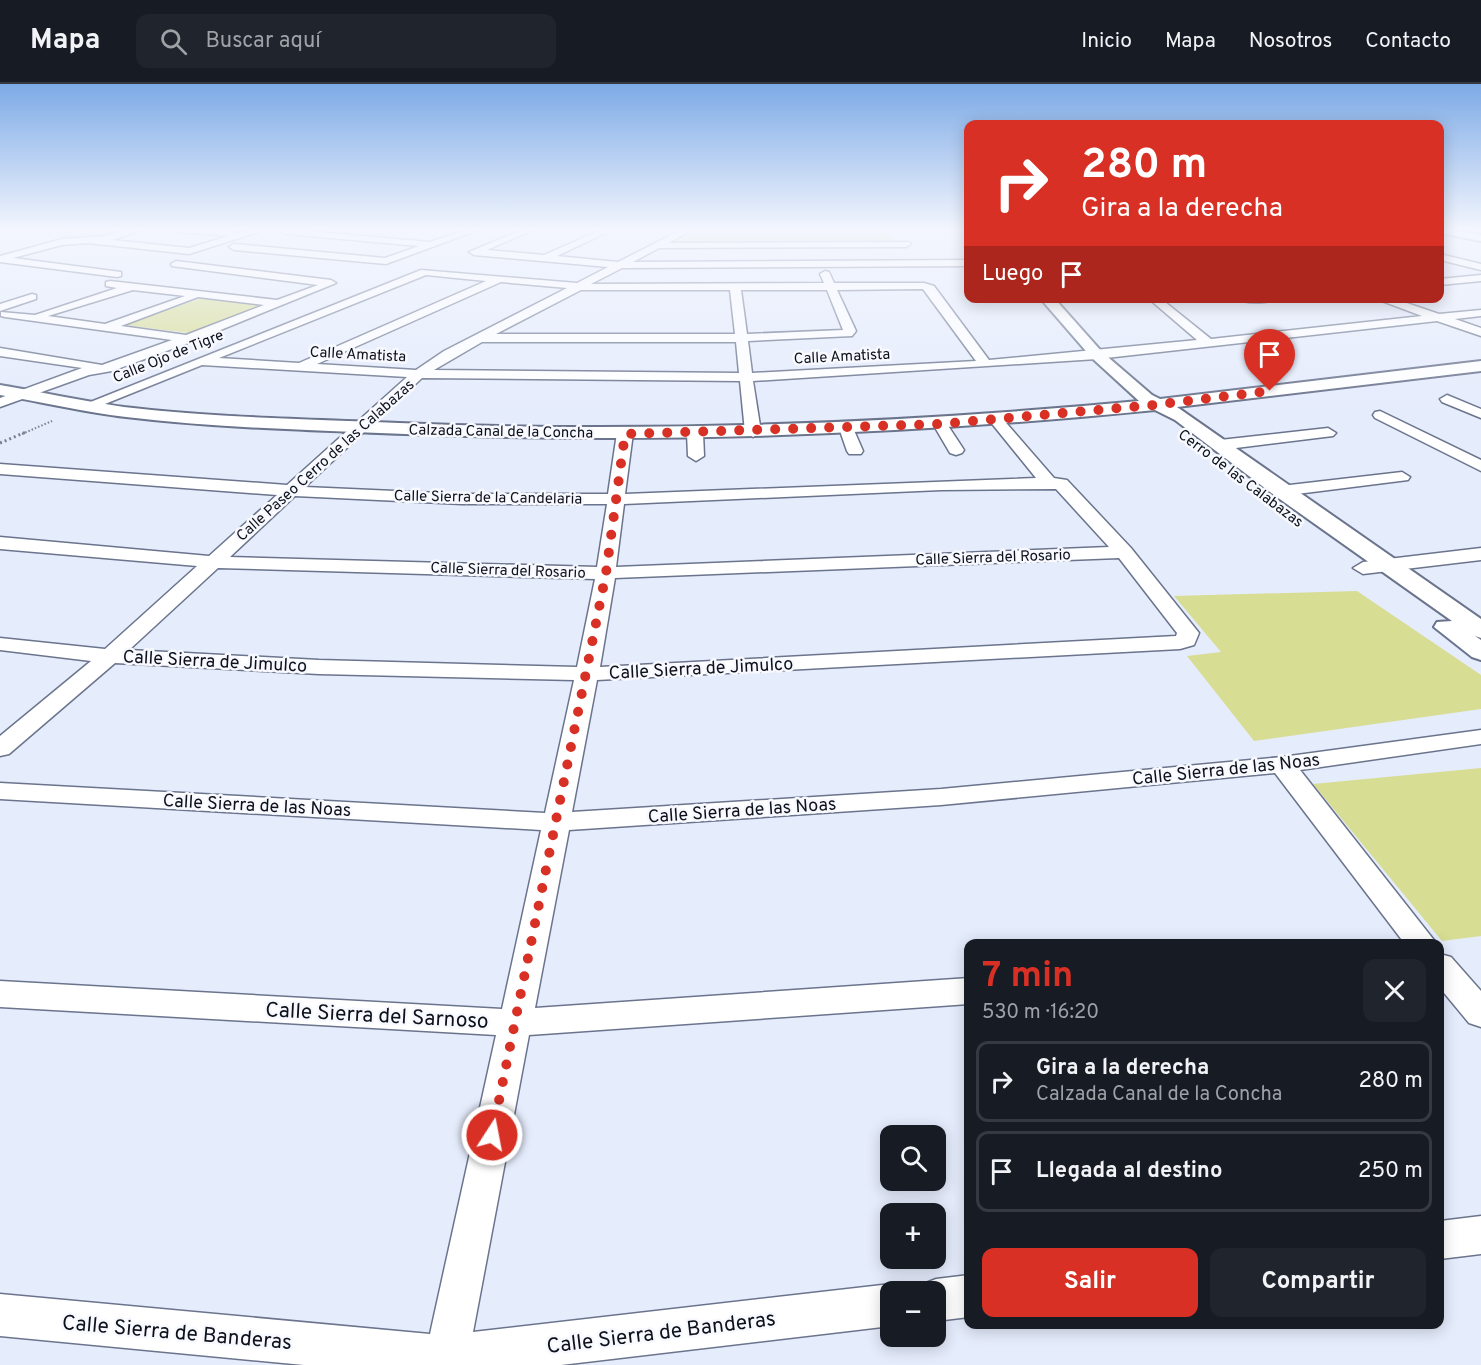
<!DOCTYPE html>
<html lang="es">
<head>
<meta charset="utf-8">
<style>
	body { margin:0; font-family:Overpass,sans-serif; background:#20242c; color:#f1f3f6; height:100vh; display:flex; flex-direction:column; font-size:22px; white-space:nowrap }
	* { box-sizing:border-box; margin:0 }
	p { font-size:20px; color:#9ea1a6 }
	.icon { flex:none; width:33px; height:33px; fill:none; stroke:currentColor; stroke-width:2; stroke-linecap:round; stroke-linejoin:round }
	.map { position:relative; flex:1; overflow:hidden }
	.drawer { position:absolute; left:964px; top:855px; width:480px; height:390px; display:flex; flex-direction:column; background:#171b24; border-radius:12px; box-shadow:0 3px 15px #0003 }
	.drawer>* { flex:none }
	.top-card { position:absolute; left:964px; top:36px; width:480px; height:183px; border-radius:12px; box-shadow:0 3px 15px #0003; background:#d93025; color:#fff; overflow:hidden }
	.controls { position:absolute; left:880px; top:1041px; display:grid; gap:12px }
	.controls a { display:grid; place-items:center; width:66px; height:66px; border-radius:12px; background:#171b24; box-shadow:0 3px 15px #0003; font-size:30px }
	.pin { position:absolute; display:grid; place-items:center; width:51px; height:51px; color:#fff; margin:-62px -26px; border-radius:50% 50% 50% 0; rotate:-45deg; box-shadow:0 0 6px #0007 }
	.pin .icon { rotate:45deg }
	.me { position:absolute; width:66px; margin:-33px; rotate:11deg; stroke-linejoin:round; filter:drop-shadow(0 0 4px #0008) }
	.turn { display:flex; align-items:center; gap:21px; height:126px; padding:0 18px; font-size:27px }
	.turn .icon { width:78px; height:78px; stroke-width:2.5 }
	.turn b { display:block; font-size:42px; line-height:51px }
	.then { display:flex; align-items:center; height:57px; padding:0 18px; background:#0003; gap:12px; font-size:22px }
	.round { display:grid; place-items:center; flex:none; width:63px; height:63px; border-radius:12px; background:#20242c }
	.overview { display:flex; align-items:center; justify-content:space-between; height:102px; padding:0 18px }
	h1 { font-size:36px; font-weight:700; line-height:45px; color:#d93025 }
	.button { display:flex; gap:12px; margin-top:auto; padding:12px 18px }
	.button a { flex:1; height:69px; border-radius:12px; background:#d93025; color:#fff; font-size:24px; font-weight:700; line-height:69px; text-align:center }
	.button a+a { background:#20242c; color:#f1f3f6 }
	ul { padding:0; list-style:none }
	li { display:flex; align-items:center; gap:18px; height:81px; margin:0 12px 9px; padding:0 6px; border:3px solid #363941; border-radius:12px }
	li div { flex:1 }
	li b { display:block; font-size:22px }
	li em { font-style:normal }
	header { display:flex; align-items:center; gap:36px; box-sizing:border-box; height:84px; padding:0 30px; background:#171b24; border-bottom:2px solid #363941 }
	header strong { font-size:28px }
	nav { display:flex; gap:33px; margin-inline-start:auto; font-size:21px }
	.search { width:420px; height:54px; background:#20242c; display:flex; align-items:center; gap:15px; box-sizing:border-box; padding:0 21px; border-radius:12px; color:#9ea1a6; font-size:22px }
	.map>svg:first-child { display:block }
</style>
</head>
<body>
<header>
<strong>Mapa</strong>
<div class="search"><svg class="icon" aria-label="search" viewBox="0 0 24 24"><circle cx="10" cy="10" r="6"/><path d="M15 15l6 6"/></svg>Buscar aquí</div>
<nav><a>Inicio</a><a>Mapa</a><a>Nosotros</a><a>Contacto</a></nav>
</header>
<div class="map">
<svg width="1481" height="1281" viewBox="0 0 1481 1281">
	<rect width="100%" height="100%" fill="#e5ecfc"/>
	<path fill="#d7dd92" d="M67 145H131L94 154 47 150Z
		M698 145H887L895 158 672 159Z
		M202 214 263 221 188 249 124 241Z
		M1357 507 1481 591V625L1254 657 1187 572 1221 568 1174 512Z
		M1481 684V852L1442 857 1313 700Z"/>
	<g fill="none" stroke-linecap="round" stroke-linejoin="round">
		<g stroke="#6a748c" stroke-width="3">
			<path id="minor" d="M132 145H145L112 156 189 164 229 152 177 148 173 145C188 145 225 142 236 150L255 145H268L189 170 88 159 62 161 13 174 121 188V192L117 193 0 178V172L62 155 105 152Z
				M284 145 430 158 469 145H481L386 180 234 166 229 163 234 160 385 174 419 162 286 150 282 147Z
				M524 145H535L487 166 544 171 603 145H614L557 172 618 178 683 145H693L669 159 909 158 911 160 906 163 659 164 633 178 969 176V182L622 184 591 200 824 199 820 190 825 187 829 188 834 199H924L934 202 989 276 1197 256 1148 214H1160L1211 255 1422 232 1374 214H1392L1439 230 1481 226V232L1455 235 1481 244V252L1437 237 1097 275 753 297 761 348 753 353 745 348 740 297 422 294 305 403 462 410H608L617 349 625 344 633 349 625 410 1036 394 989 336 996 332 1001 333 1054 394 1067 396 1131 464 1199 549 1194 561 1180 565 597 596 572 728 941 705 1282 673 1481 646V660L1300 686 1437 860H1405L1275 689 941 721 569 746 535 924 969 894V920L529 951 473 1248 891 1200 906 1208H891V1242L561 1281H304L0 1252V1210L430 1250 496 951 0 923V897L502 925 541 746 0 715V699L545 729 574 596 319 590 115 579 9 670 0 672V652L91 577 0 566V554L105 565 197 482 0 465V453L209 472 277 411 0 390V380L287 401 407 293 202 281 95 324 90 325 83 321 421 186 577 199 608 183 474 171 469 168ZM426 191 486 197 299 279 219 274ZM501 198 567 204 444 267 416 286 317 280ZM923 205 976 277 752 289 748 257 852 252 856 247 837 206ZM581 206H730L735 250H496ZM741 206H827L843 246 747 250ZM482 258H736L739 289 434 286ZM1056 405 1109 463 616 483 624 420 941 406ZM295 412 462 420H607L597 483 230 473ZM1119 474 1177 549 1176 552 600 583 615 494ZM218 484 595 495 577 583 319 576 129 566Z
				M1440 170 1481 180V186L1440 176Z
				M176 177 331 196 336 199 191 258 112 287 89 291 0 323V314L82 284 0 272V264L102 281 172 256 5 233 1 232V228L35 231 117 204 106 202V198L110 197 277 216 318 201 172 182 171 180ZM133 206 185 212 105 240 48 232ZM198 213 264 221 186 251 121 242Z
				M1481 191V197L1440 201V195Z
				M32 210 36 211V215L0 227V220Z
				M1235 214H1277C1268 220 1244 220 1235 214Z
				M1447 311 1481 325V334L1442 318 1440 315Z
				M1380 327 1481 376V387L1375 334 1373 331 1375 328Z
				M940 336 945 337 964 366 962 369 956 371 950 369 933 340Z
				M846 340 853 344 863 367 861 370H849L847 367 839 344Z
				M695 344 703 349 704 372 696 377 688 372 687 349Z
				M1328 344 1336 349 1333 352 1220 366 1212 361 1220 356Z
				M1402 388 1410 393 1408 396 1281 412 1273 407 1281 402Z
				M1481 464V476L1363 490 1353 484 1363 478Z
				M1440 870 1451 873 1481 907V943L1469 939 1440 904Z
				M1481 1132V1170L1440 1175V1137Z
				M969 1191V1233L936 1237V1208H919L921 1201 936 1195Z"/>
		</g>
		<g stroke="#6a748c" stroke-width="4">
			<path id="tertiary" d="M1440 145 1481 151V157L1440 149Z
				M1040 214H1054L1102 268 1152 311 1160 315 1481 277V287L1177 323 1481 535V554L1475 552 1481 556V576L1472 573 1434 543 1437 538 1452 537 1274 411 1175 336 1155 326C906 351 655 360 405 350 312 346 218 344 126 333 84 328 42 318 0 311V301C41 308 83 317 124 323 215 334 308 335 399 339 646 349 893 340 1139 317L1092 274Z"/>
		</g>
		<path stroke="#7a808c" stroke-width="2" stroke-dasharray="1.5 2" stroke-linecap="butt" d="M22 350 52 337"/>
		<path stroke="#7a808c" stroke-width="3" stroke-dasharray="2 3" stroke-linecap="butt" d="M0 359 26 348"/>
		<use href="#minor" fill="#fff" fill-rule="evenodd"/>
		<use href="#tertiary" fill="#fff" fill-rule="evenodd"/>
	</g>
	<linearGradient id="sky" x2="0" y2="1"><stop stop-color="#7daae6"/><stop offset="0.45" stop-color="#f3f6fe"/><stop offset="1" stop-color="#f3f6fe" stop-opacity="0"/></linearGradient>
	<rect width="1481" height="324" fill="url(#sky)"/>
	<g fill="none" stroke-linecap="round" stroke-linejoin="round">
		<path stroke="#d93025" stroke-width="10" stroke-dasharray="0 18" d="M492 1051 590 569 606 489 625 350 940 340 1154 321 1270 307"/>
	</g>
	<g text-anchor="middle" stroke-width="5" stroke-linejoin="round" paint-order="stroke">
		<g font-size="15" fill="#0d111a" stroke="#f7f9ff">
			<text transform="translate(358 270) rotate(3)" y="5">Calle Amatista</text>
			<text transform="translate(168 272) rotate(-22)" y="5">Calle Ojo de Tigre</text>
			<text transform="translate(842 272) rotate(-3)" y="5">Calle Amatista</text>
			<text transform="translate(501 347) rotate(1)" y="5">Calzada Canal de la Concha</text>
			<text transform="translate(325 376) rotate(-42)" y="5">Calle Paseo Cerro de las Calabazas</text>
			<text transform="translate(1241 394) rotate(37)" y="5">Cerro de las Calabazas</text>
			<text transform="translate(488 413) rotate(1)" y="5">Calle Sierra de la Candelaria</text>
			<text transform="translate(993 473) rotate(-2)" y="5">Calle Sierra del Rosario</text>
			<text transform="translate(508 486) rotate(2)" y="5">Calle Sierra del Rosario</text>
		</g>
		<g font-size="18" fill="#0d111a" stroke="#f7f9ff">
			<text transform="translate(215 577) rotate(3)" y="6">Calle Sierra de Jimulco</text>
			<text transform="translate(701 584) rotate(-3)" y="6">Calle Sierra de Jimulco</text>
			<text transform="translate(1226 685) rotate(-6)" y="6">Calle Sierra de las Noas</text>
			<text transform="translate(257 721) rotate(3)" y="6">Calle Sierra de las Noas</text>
			<text transform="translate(742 726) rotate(-4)" y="6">Calle Sierra de las Noas</text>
		</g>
		<g font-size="21" fill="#0d111a" stroke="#f7f9ff">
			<text transform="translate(377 931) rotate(3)" y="7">Calle Sierra del Sarnoso</text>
			<text transform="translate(177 1248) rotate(5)" y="7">Calle Sierra de Banderas</text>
			<text transform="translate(661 1248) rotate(-7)" y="7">Calle Sierra de Banderas</text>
		</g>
	</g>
</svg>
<div class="controls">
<a><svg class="icon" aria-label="search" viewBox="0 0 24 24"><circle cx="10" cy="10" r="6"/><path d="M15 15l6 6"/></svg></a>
<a>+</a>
<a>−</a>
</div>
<div class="pin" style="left:1270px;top:307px;background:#d93025"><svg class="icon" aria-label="arrive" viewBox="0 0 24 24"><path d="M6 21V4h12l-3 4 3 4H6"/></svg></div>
<svg class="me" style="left:492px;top:1051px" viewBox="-20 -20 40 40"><circle r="17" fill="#d93025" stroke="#fff" stroke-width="3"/><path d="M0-11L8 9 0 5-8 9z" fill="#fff"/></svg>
<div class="top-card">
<div class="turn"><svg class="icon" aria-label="right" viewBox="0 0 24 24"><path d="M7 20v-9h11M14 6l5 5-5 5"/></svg><div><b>280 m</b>Gira a la derecha</div></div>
<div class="then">Luego<svg class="icon" aria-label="arrive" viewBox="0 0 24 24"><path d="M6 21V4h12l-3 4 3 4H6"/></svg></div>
</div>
<section class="drawer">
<div class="overview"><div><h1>7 min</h1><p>530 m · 16:20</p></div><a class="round"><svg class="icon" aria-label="close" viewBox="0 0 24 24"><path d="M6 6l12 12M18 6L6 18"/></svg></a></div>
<ul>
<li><svg class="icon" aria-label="right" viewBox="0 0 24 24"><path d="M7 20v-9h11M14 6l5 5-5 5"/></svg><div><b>Gira a la derecha</b><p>Calzada Canal de la Concha</p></div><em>280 m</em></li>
<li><svg class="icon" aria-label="arrive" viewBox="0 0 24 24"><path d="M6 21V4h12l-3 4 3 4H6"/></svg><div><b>Llegada al destino</b></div><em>250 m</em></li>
</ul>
<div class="button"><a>Salir</a><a>Compartir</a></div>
</section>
</div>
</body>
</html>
